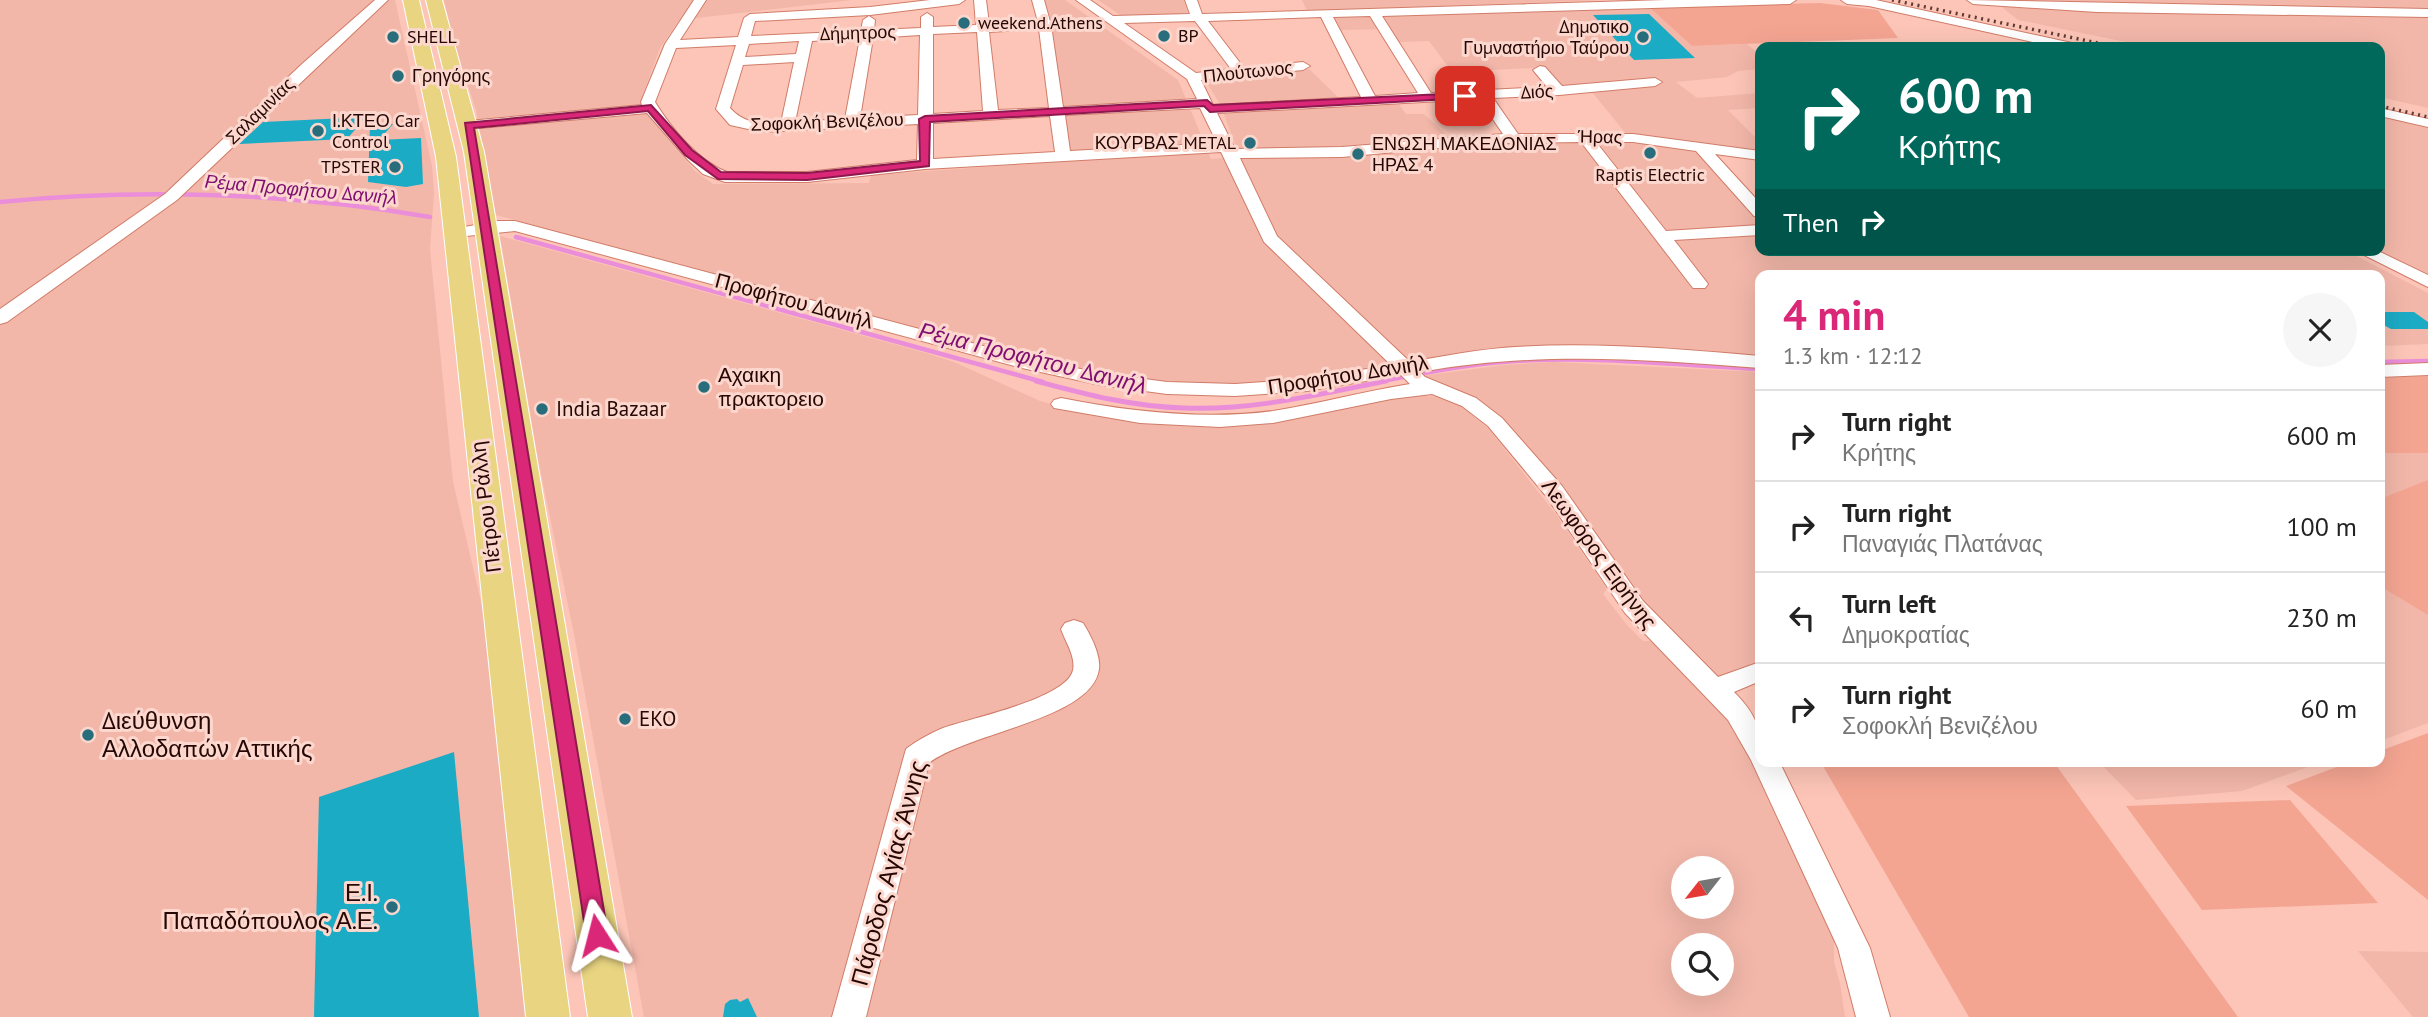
<!DOCTYPE html>
<html lang="en">
<head>
<meta charset="utf-8">
<style>
	body { margin:0; font-family:"PT Sans",sans-serif; background:#f6f6f6; color:#222; height:100vh; display:flex; flex-direction:column; font-size:26px; white-space:nowrap }
	* { box-sizing:border-box; margin:0 }
	p { font-size:23px; color:#767676 }
	.icon { flex:none; width:38px; height:38px; fill:none; stroke:currentColor; stroke-width:2; stroke-linecap:round; stroke-linejoin:round }
	.map { position:relative; flex:1; overflow:hidden }
	.sheet { position:absolute; left:1755px; top:270px; width:630px; height:497px; display:flex; flex-direction:column; background:#fff; border-radius:14px; box-shadow:0 7px 28px #0002 }
	.sheet>* { flex:none }
	.guide { position:absolute; left:1755px; top:42px; width:630px; height:214px; border-radius:14px; box-shadow:0 7px 28px #0002; background:#00695c; color:#fff; overflow:hidden }
	.needle { width:46px; rotate:239deg }
	.controls { position:absolute; left:1671px; top:856px; display:grid; gap:14px }
	.controls a { display:grid; place-items:center; width:63px; height:63px; border-radius:50%; background:#fff; box-shadow:0 7px 28px #0002; font-size:35px }
	.pin { position:absolute; display:grid; place-items:center; width:60px; height:60px; color:#fff; margin:-30px; border-radius:14px; box-shadow:0 4px 10px #0006 }
	.me { position:absolute; width:77px; margin:-38px; rotate:351deg; stroke-linejoin:round; filter:drop-shadow(0 0 5px #0008) }
	.turn { display:flex; align-items:center; gap:24px; height:147px; padding:0 28px; font-size:32px }
	.turn .icon { width:91px; height:91px; stroke-width:2.5 }
	.turn b { display:block; font-size:49px; line-height:60px }
	.then { display:flex; align-items:center; height:66px; padding:0 28px; background:#0003; gap:14px; font-size:26px }
	.round { display:grid; place-items:center; flex:none; width:74px; height:74px; border-radius:37px; background:#f6f6f6 }
	.headline { display:flex; align-items:center; justify-content:space-between; height:119px; padding:0 28px }
	h1 { font-size:42px; font-weight:800; line-height:52px; color:#db2777 }
	ul { padding:0; list-style:none }
	li { display:flex; align-items:center; gap:21px; height:91px; padding:0 28px; border-top:2px solid #e0e0e0 }
	li div { flex:1 }
	li b { display:block; font-size:26px }
	li em { font-style:normal }
	.map>svg:first-child { display:block }
</style>
</head>
<body>
<div class="map">
<svg width="2428" height="1017" viewBox="0 0 2428 1017">
	<rect width="100%" height="100%" fill="#fcc5b7"/>
	<path fill="#f2b7a9" fill-rule="evenodd" d="M0 0H395L432 166 434 193 430 249 453 482 493 653 534 1017H0Z
		M444 0H852L679 20 660 48 639 105 695 171 713 184 869 183 871 175 1071 161 1042 0H1065L1178 80 1211 159 1329 150 1237 149 1220 104 1205 80 1309 69 1345 104 1398 103 1406 114H1424L1456 144 1521 140H1619L1703 150 1760 214V250H2345L2428 293V344L2380 346V275H1760V358L1610 349 1468 353 1330 378 1219 388 1110 379 724 278 496 215 476 110 456 49Z
		M1098 0H1184L1188 14 1122 16Z
		M1302 0H1601L1307 11Z
		M1993 0H2428V108L2380 97V47H2150L2018 20Z
		M1649 7 1692 46 1747 44 1760 55V69L1738 71 1727 77 1676 82 1697 98 1760 93V108L1728 110 1760 142V151L1627 135 1592 92 1556 94 1533 68 1452 72 1429 41 1398 42 1389 29 1341 30 1333 15Z
		M2380 117 2428 128V278L2371 250H2380Z
		M500 236 926 353 954 362 1040 401 1068 409 1201 424 1411 395 1439 397 1461 406 1488 428 1555 513 1607 589 1603 594 1627 625 1643 641H1655L1726 708 1834 916V962L1840 983 1845 1017H644L574 634 538 459ZM1684 868H1722V906H1684ZM1684 945H1722V984H1684Z
		M1553 362 1760 372V665L1737 669 1716 680 1677 647 1477 400 1463 392 1438 385 1422 376 1504 365Z
		M2428 374V723L2380 741V474L2385 472 2380 468V376Z
		M2098 761H2324L2242 791 2136 800Z
		M2358 951 2428 952V1017H2413Z"/>
	<path fill="#f4a592" d="M1820 3 1878 10 1898 38 1692 46 1649 7Z
		M2428 376V453H2380V378Z
		M2428 480V615L2380 586V499Z
		M2428 733V900L2286 786 2353 761H2380V751Z
		M1820 761H2053L2238 1017H1969Z
		M2290 800 2378 903 2202 910 2126 806Z"/>
	<g fill="none" stroke-linecap="round" stroke-linejoin="round">
		<path stroke="#eb8ed9" stroke-width="4.5" d="M0 202C138 188 293 193 430 217
			M516 237 1043 382
			M2380 362 2428 361
			M1378 382C1423 373 1468 364 1515 361 1596 356 1678 365 1760 369"/>
		<path stroke="#eb8ed9" stroke-width="5" d="M1036 381C1085 394 1133 407 1184 408 1252 411 1320 394 1386 381"/>
	</g>
	<path fill="#1cabc5" d="M1649 14 1695 58 1634 60 1593 15Z
		M366 117 347 139 239 144 263 122Z
		M393 124 379 140 421 138 423 184 406 187 368 182 370 125Z
		M2380 312H2414L2428 322V329H2391L2380 323Z
		M454 752 479 1017H314L319 797Z
		M748 998 757 1017H723L725 1004 730 1000 737 999 740 1002Z"/>
	<g fill="none" stroke-linecap="round" stroke-linejoin="round">
		<g stroke="#d17c68" stroke-width="2">
			<path id="minor" d="M375 0H388L177 200 7 322 0 324V309L165 194 302 64Z
				M694 0H706L680 40 738 37 744 18 750 14 870 7 930 0H965L959 4 870 15 755 21 751 36 861 31 863 20 869 16 875 20 874 30 921 28V17L927 13 933 17V27L976 25 974 0H986L989 24 1038 22 1032 0H1044L1051 25 1063 107 1197 99 1187 79 1076 0H1090L1113 16 1190 14 1185 0H1197L1202 14 1666 0H1796L1790 4 1382 16 1431 93 1473 91 1458 73 1465 69 1470 70 1487 90 1547 87 1533 70 1540 66 1545 67 1562 86 1655 78 1662 82 1655 86 1559 95 1493 98 1518 134H1633L1760 151V160L1715 154 1760 203V217L1754 216 1696 151 1633 142H1596L1666 231 1760 225V235L1674 240 1708 284 1705 288H1693L1581 142 1492 143 1342 157 1240 158 1277 236 1410 362C1444 356 1480 349 1515 347 1597 342 1679 349 1760 356V368C1642 359 1538 351 1420 372L1425 377 1476 398 1502 418 1562 486 1643 601 1718 677 1760 662V681L1734 692C1758 716 1760 728 1760 761H1779L1870 948 1890 1017H1856L1838 948 1751 760 1728 720 1625 613 1546 496 1488 426 1462 406 1432 394 1391 399 1273 423 1220 427 1140 423 1054 408 1051 404 1054 400 1061 398C1131 412 1203 420 1273 411 1319 404 1364 391 1410 384L1401 375 1307 391 1235 396 1167 394 1100 385 1022 368 515 231 447 238 445 234 447 230 453 229 498 221H515L1032 359 1100 373 1167 382 1235 384 1307 379 1391 365 1264 242 1221 152 925 169 807 182H725L703 174 688 160 647 113 468 129 461 125 468 121 642 105 641 102 665 44ZM1370 16 1418 93 1375 96 1333 17ZM1321 17 1361 97 1213 105 1201 80 1303 70 1310 66 1303 62 1244 68 1208 21ZM1195 21 1231 69 1196 73 1124 23ZM1039 29 1049 108 998 110 989 32ZM977 32 983 111 933 114V34ZM920 35 918 115 860 118 873 38ZM860 38 845 119 795 122 812 41ZM799 41 796 54 745 57 749 44ZM736 45 716 109 730 125 762 132 918 124 917 160 807 172H727C698 161 671 128 655 102L676 48ZM794 62 781 123C761 124 744 124 730 108L743 65ZM1479 99 1503 134 1342 147 1235 149 1217 113ZM1200 108 1217 143 1070 151 1065 115ZM1050 116 1055 152 933 159V123Z
				M1841 0H1876L2072 43 2079 47H2056L1869 6 1847 4Z
				M1967 0 2428 9V17L2097 12 1973 4Z
				M2380 108 2428 119V127L2380 116Z
				M2354 250H2376L2428 275V287Z
				M2428 363V375L2380 377V365Z
				M1074 620 1083 623C1090 634 1101 655 1099 669 1093 719 967 733 929 763L866 1017H832L906 749C918 740 929 734 943 728 970 718 1067 699 1073 670 1076 657 1065 641 1061 629L1065 623Z"/>
		</g>
		<g stroke="#fff" stroke-width="2">
			<path id="major" d="M403 0H419L456 157 570 1017H526L436 157Z
				M426 0H442L484 152 632 1017H588L464 152Z"/>
		</g>
		<use href="#minor" fill="#fff" fill-rule="evenodd"/>
		<use href="#major" fill="#e8d481" fill-rule="evenodd"/>
		<path stroke="#603b34" stroke-width="3.5" stroke-dasharray="2 4.5" stroke-linecap="butt" d="M1892 0 2117 47
			M2380 106 2428 117"/>
	</g>
	<path fill="#db2777" stroke="#8e194d" stroke-width="2" d="M1465 93 1470 96 1468 98 1210 112 1204 106 930 122 929 166 807 180 718 179 685 155 648 111 474 128 608 935 605 942 597 945 589 942 586 935 465 123 651 105 692 150 721 172 807 173 920 161 919 119 925 116 1207 100 1213 105Z"/>
	<g fill="#286d7c" stroke="#fcd7ce" stroke-width="2.5">
		<circle cx="964" cy="23" r="7"/>
		<circle cx="1164" cy="36" r="7"/>
		<circle cx="393" cy="37" r="7"/>
		<circle cx="1643" cy="37" r="7"/>
		<circle cx="398" cy="76" r="7"/>
		<circle cx="318" cy="131" r="7"/>
		<circle cx="1250" cy="143" r="7"/>
		<circle cx="1650" cy="153" r="7"/>
		<circle cx="1358" cy="154" r="7"/>
		<circle cx="395" cy="167" r="7"/>
		<circle cx="704" cy="387" r="7"/>
		<circle cx="542" cy="409" r="7"/>
		<circle cx="625" cy="719" r="7"/>
		<circle cx="88" cy="735" r="7"/>
		<circle cx="392" cy="907" r="7"/>
	</g>
	<g text-anchor="middle" stroke-width="6" stroke-linejoin="round" paint-order="stroke">
		<g font-size="18" fill="#260703" stroke="#fcd7ce" text-anchor="start">
			<text x="978" y="29">weekend.Athens</text>
			<text x="1629" y="33" text-anchor="end">Δημοτικο<tspan x="1629" dy="21">Γυμναστήριο Ταύρου</tspan></text>
			<text x="1178" y="42">BP</text>
			<text x="407" y="43">SHELL</text>
			<text x="412" y="82">Γρηγόρης</text>
			<text x="332" y="127">Ι.ΚΤΕΟ Car<tspan x="332" dy="21">Control</tspan></text>
			<text x="1236" y="149" text-anchor="end">ΚΟΥΡΒΑΣ METAL</text>
			<text x="1372" y="150">ΕΝΩΣΗ ΜΑΚΕΔΟΝΙΑΣ<tspan x="1372" dy="21">ΗΡΑΣ 4</tspan></text>
			<text x="381" y="173" text-anchor="end">TPSTER</text>
			<text x="1650" y="181" text-anchor="middle">Raptis Electric</text>
		</g>
		<g font-size="18" fill="#260703" stroke="#fcd7ce">
			<text transform="translate(858 33) rotate(-2)" y="6">Δήμητρος</text>
			<text transform="translate(1248 72) rotate(-6)" y="6">Πλούτωνος</text>
			<text transform="translate(1537 92) rotate(-3)" y="6">Διός</text>
			<text transform="translate(260 111) rotate(-44)" y="6">Σαλαμινίας</text>
			<text transform="translate(827 122) rotate(-2)" y="6">Σοφοκλή Βενιζέλου</text>
			<text transform="translate(1600 137) rotate(1)" y="6">Ήρας</text>
		</g>
		<g font-size="19" font-style="italic" fill="#7f0e71" stroke="#fcd7ce">
			<text transform="translate(301 189) rotate(5)" y="7">Ρέμα Προφήτου Δανιήλ</text>
		</g>
		<g font-size="21" fill="#260703" stroke="#fcd7ce">
			<text transform="translate(794 301) rotate(15)" y="7">Προφήτου Δανιήλ</text>
			<text transform="translate(1348 375) rotate(-9)" y="7">Προφήτου Δανιήλ</text>
			<text transform="translate(486 507) rotate(-97)" y="7">Πέτρου Ράλλη</text>
			<text transform="translate(1599 554) rotate(54)" y="7">Λεωφόρος Ειρήνης</text>
		</g>
		<g font-size="21" fill="#260703" stroke="#fcd7ce" text-anchor="start">
			<text x="718" y="382">Αχαικη<tspan x="718" dy="24">πρακτορειο</tspan></text>
			<text x="556" y="416">India Bazaar</text>
			<text x="639" y="726">EKO</text>
		</g>
		<g font-size="23" font-style="italic" fill="#7f0e71" stroke="#fcd7ce">
			<text transform="translate(1033 358) rotate(14)" y="8">Ρέμα Προφήτου Δανιήλ</text>
		</g>
		<g font-size="24" fill="#260703" stroke="#fcd7ce" text-anchor="start">
			<text x="102" y="729">Διεύθυνση<tspan x="102" dy="28">Αλλοδαπών Αττικής</tspan></text>
			<text x="378" y="901" text-anchor="end">Ε.Ι.<tspan x="378" dy="28">Παπαδόπουλος Α.Ε.</tspan></text>
		</g>
		<g font-size="24" fill="#260703" stroke="#fcd7ce">
			<text transform="translate(889 873) rotate(-75)" y="8">Πάροδος Αγίας Άννης</text>
		</g>
	</g>
</svg>
<div class="controls">
<a><svg class="needle" viewBox="-14 -14 28 28"><path d="M0-13l5 13h-10z" fill="#e53935"/><path d="M0 13l5-13h-10z" fill="#767676"/></svg></a>
<a><svg class="icon" aria-label="search" viewBox="0 0 24 24"><circle cx="10" cy="10" r="6"/><path d="M15 15l6 6"/></svg></a>
</div>
<div class="pin" style="left:1465px;top:96px;background:#d93025"><svg class="icon" aria-label="arrive" viewBox="0 0 24 24"><path d="M6 21V4h12l-3 4 3 4H6"/></svg></div>
<svg class="me" style="left:597px;top:935px" viewBox="-20 -20 40 40"><path d="M0-17L14 15 0 8-14 15z" fill="#db2777" stroke="#fff" stroke-width="4"/></svg>
<div class="guide">
<div class="turn"><svg class="icon" aria-label="right" viewBox="0 0 24 24"><path d="M7 20v-9h11M14 6l5 5-5 5"/></svg><div><b>600 m</b>Κρήτης</div></div>
<div class="then">Then<svg class="icon" aria-label="right" viewBox="0 0 24 24"><path d="M7 20v-9h11M14 6l5 5-5 5"/></svg></div>
</div>
<section class="sheet">
<div class="headline"><div><h1>4 min</h1><p>1.3 km · 12:12</p></div><a class="round"><svg class="icon" aria-label="close" viewBox="0 0 24 24"><path d="M6 6l12 12M18 6L6 18"/></svg></a></div>
<ul>
<li><svg class="icon" aria-label="right" viewBox="0 0 24 24"><path d="M7 20v-9h11M14 6l5 5-5 5"/></svg><div><b>Turn right</b><p>Κρήτης</p></div><em>600 m</em></li>
<li><svg class="icon" aria-label="right" viewBox="0 0 24 24"><path d="M7 20v-9h11M14 6l5 5-5 5"/></svg><div><b>Turn right</b><p>Παναγιάς Πλατάνας</p></div><em>100 m</em></li>
<li><svg class="icon" aria-label="left" viewBox="0 0 24 24"><path d="M17 20v-9H6M10 6l-5 5 5 5"/></svg><div><b>Turn left</b><p>Δημοκρατίας</p></div><em>230 m</em></li>
<li><svg class="icon" aria-label="right" viewBox="0 0 24 24"><path d="M7 20v-9h11M14 6l5 5-5 5"/></svg><div><b>Turn right</b><p>Σοφοκλή Βενιζέλου</p></div><em>60 m</em></li>
</ul>
</section>
</div>
</body>
</html>
